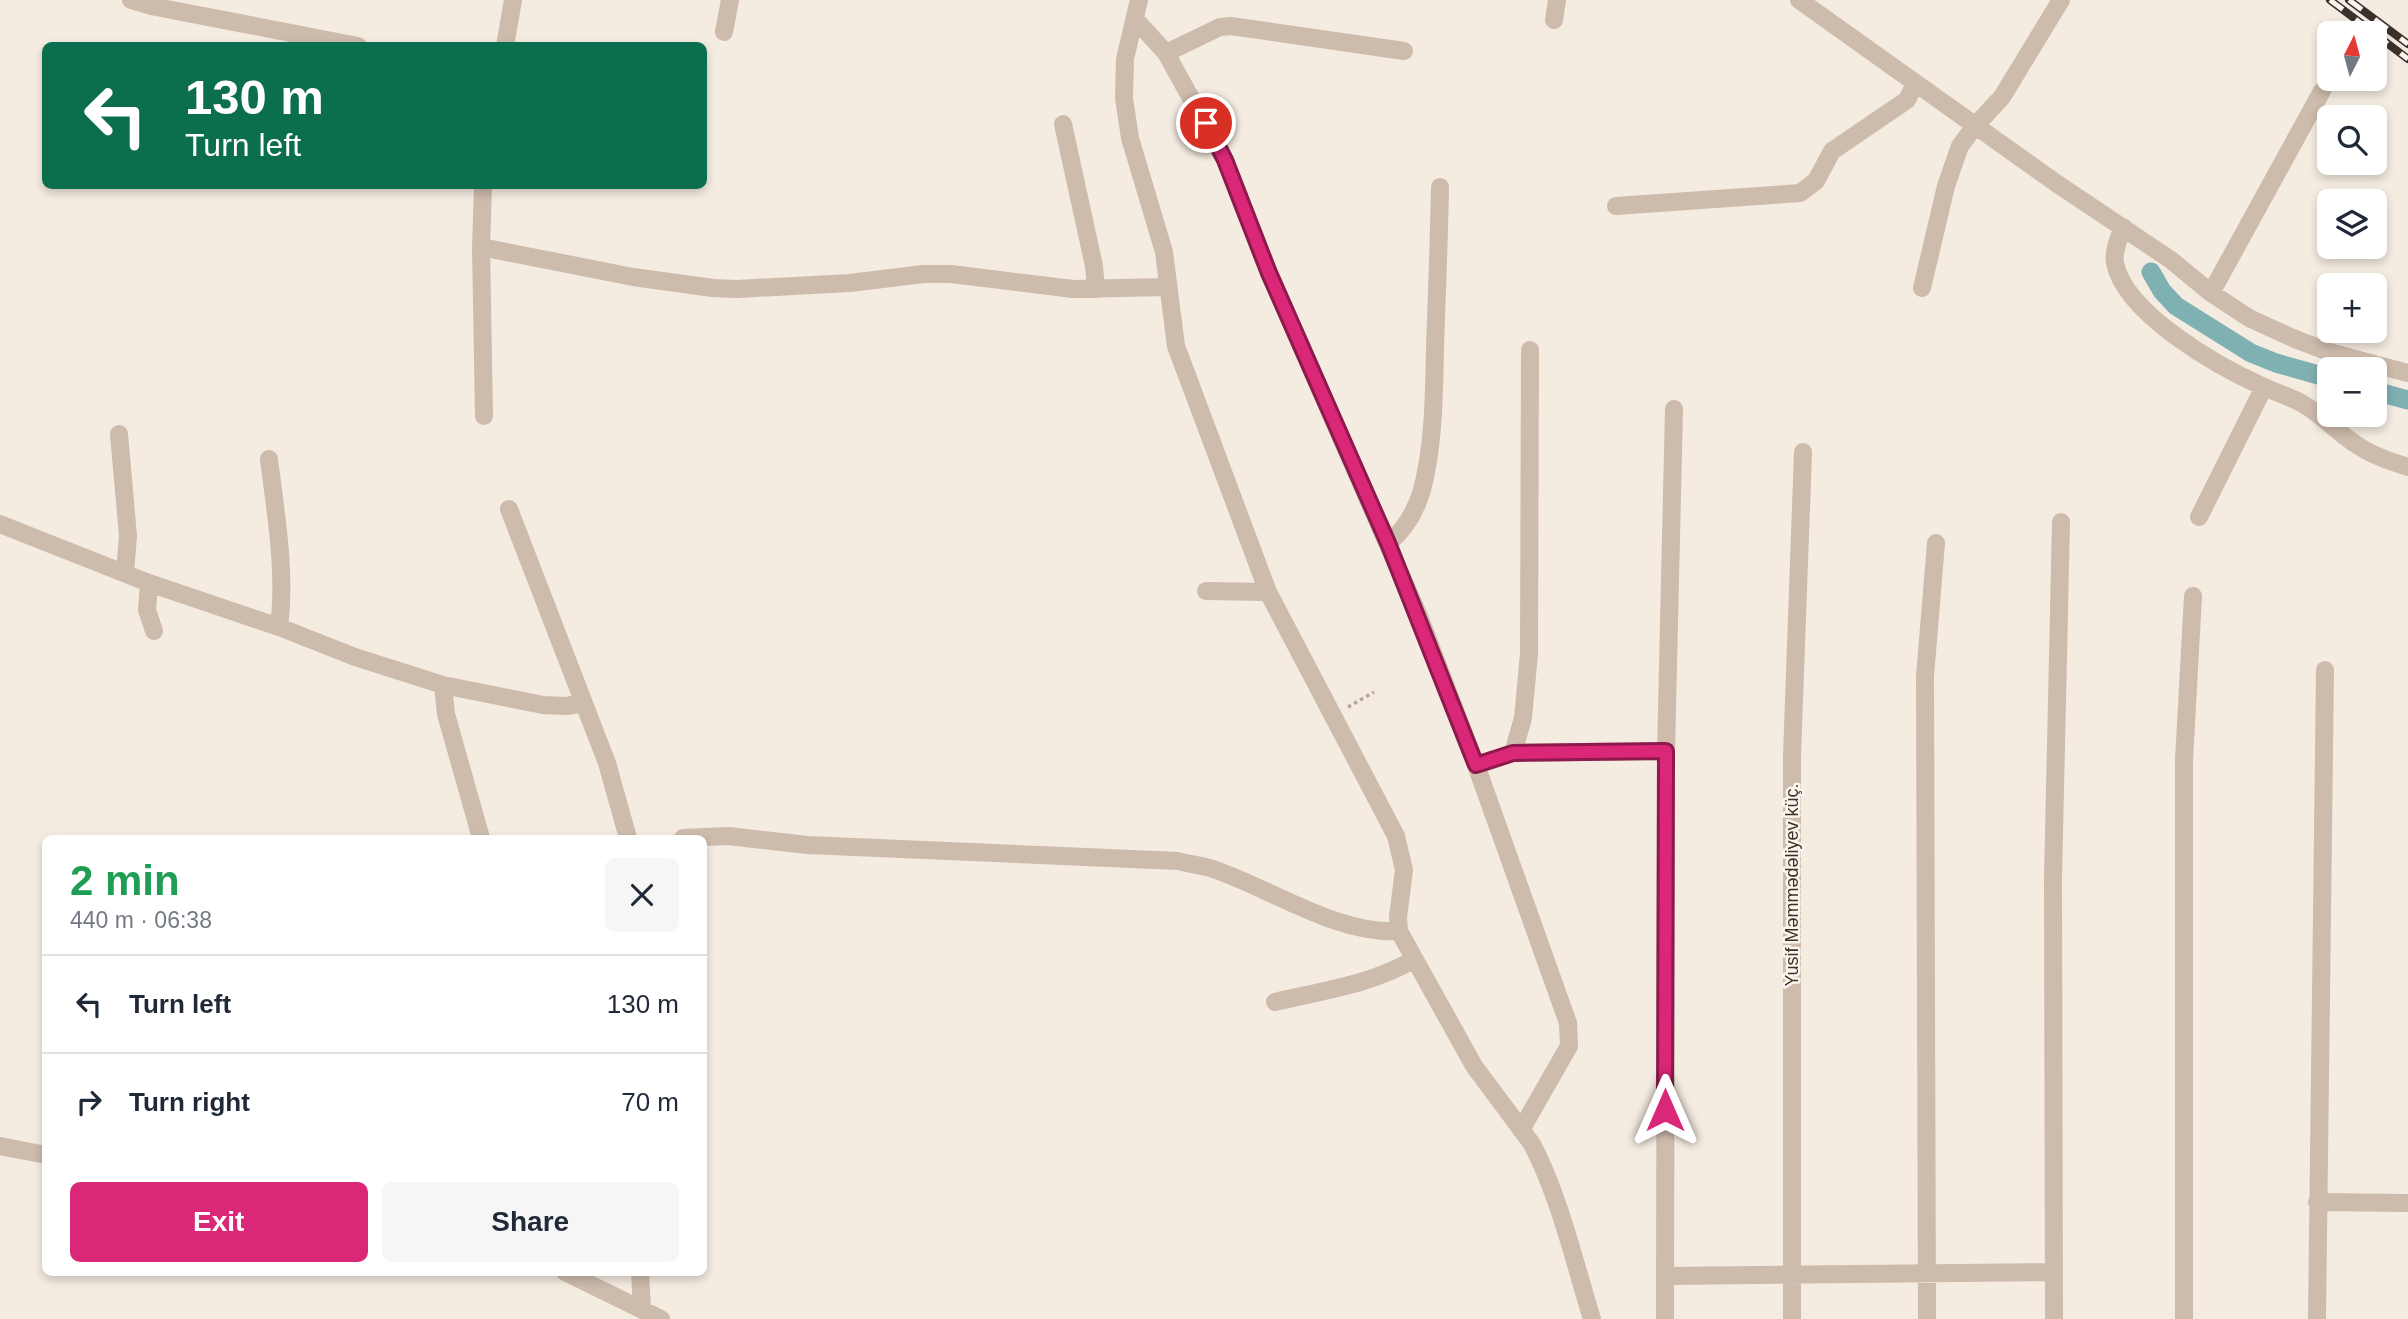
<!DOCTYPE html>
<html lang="en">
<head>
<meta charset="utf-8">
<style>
	body { margin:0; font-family:Arial,sans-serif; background:#f6f6f7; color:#1f2937; height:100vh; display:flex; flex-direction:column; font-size:26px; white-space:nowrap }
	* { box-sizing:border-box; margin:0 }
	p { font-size:23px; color:#747a83 }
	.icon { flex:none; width:38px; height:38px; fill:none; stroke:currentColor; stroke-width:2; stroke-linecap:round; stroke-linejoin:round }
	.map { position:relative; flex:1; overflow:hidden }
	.details { position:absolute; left:42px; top:835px; width:665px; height:441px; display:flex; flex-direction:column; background:#fff; border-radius:10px; box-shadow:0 4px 10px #0003 }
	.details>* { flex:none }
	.hud { position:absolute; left:42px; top:42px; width:665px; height:147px; border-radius:10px; box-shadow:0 4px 10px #0003; background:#0b6e4f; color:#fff; overflow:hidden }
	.needle { width:46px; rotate:6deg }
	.fabs { position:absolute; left:2317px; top:21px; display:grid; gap:14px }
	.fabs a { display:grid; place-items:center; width:70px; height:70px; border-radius:10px; background:#fff; box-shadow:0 4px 10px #0003; font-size:35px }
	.pin { position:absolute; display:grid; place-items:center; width:60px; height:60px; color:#fff; margin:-30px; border:4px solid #fff; border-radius:50%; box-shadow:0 2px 7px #0007 }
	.me { position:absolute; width:77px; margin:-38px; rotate:0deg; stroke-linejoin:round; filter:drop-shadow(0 0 5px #0008) }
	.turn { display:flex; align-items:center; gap:24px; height:147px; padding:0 28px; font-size:32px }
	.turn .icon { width:91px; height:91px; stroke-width:2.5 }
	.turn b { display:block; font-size:49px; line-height:60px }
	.round { display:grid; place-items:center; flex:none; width:74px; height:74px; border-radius:10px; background:#f6f6f7 }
	.summary { display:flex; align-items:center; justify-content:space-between; height:119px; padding:0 28px }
	h1 { font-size:42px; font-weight:700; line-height:52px; color:#1e9e55 }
	.primary-button { display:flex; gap:14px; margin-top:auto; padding:14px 28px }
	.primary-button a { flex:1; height:80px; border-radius:10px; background:#db2777; color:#fff; font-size:28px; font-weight:700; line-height:80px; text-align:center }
	.primary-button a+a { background:#f6f6f7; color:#1f2937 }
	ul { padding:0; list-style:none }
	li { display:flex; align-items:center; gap:21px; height:98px; padding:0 28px; border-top:2px solid #e0e1e3 }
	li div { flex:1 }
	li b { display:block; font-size:26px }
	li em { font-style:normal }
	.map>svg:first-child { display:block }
</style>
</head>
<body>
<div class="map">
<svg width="2408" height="1319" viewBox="0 0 2408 1319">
	<rect width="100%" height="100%" fill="#f4ebe1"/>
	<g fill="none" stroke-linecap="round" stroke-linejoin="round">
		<path stroke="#7fb0b2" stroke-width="19" d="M2151 272 2162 291 2176 306 2251 353 2276 363 2329 378
			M2375 391 2408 400"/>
		<path stroke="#b9a596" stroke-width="3.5" stroke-dasharray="3.5 3.5" stroke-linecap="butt" d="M1348 707 1374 692"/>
		<path stroke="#cdbbac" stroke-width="18" d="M131 0 151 6 358 46
			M1139 0 1125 59 1124 98 1130 138 1164 252 1176 346 1268 592 1396 836 1404 870 1398 917 1399 931 1474 1066 1532 1144C1560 1198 1574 1261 1592 1319
			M1799 0 2056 183 2171 260 2211 293 2249 318 2295 339 2329 352 2408 373
			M1135 19 1166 53 1225 160 1269 273 1419 616 1476 765 1568 1023 1569 1046 1521 1130
			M1554 20 1557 0
			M724 32 730 0
			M505 46 513 0
			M1166 53 1220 27 1231 26 1404 51
			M1063 124 1094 266 1096 289
			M483 186 481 247 484 416
			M1616 206 1800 193 1816 181 1832 151 1907 100 1915 84
			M2123 227C2119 238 2113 251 2115 263 2125 314 2219 367 2264 387 2277 393 2291 397 2303 404 2322 415 2336 431 2354 443 2371 455 2389 461 2408 467
			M481 247 633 277 713 288 737 289 850 283 923 274H951L1073 289 1168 287
			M1922 288 1946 186 1960 146 1975 126 2002 97 2061 0
			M2211 293 2322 91
			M119 434 128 536 125 573
			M269 459C276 516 286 571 279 627
			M509 509 607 763 628 838
			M2199 517 2264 387
			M0 524 149 583 279 627 355 657 443 685 543 705 566 706 584 703
			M1388 543C1405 530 1416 510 1422 490 1434 444 1434 394 1435 347 1437 293 1439 240 1440 187
			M149 583 147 610 154 631
			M1206 591 1268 592
			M443 685 446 714 481 838
			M1513 753 1666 751
			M1476 765 1513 753 1523 718 1529 654 1530 350
			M683 838 728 836 807 845 1178 861C1188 864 1200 865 1210 868 1269 887 1336 935 1399 931
			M1275 1002C1321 991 1372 984 1413 960
			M0 1146 46 1155
			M2317 1202 2408 1203
			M565 1272 661 1319
			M640 1272 642 1309
			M1665 1276 2054 1272
			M1665 1319 1666 751 1674 409
			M1792 1319V756L1803 452
			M1927 1319 1925 676 1936 543
			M2054 1319 2053 879 2061 522
			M2184 1319V760L2193 596
			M2317 1319 2325 670"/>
		<g stroke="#3b302b" stroke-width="8">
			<path id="rail" d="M2330 0 2374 33
				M2349 0 2408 44
				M2375 34 2408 59"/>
		</g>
		<use href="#rail" stroke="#fbf5ee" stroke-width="5" stroke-dasharray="16" stroke-linecap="butt"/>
	</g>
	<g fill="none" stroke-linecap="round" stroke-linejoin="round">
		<g stroke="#8e194d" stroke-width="18">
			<path id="route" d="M1206 123 1225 160 1269 273 1388 543 1476 765 1513 753 1666 751 1665 1110"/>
		</g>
		<use href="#route" stroke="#db2777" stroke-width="12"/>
	</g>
	<g text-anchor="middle" stroke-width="5" stroke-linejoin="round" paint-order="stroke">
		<g font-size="18" fill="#3b302b" stroke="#fbf5ee">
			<text transform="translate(1792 885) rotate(-90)" y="6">Yusif Məmmədəliyev küç.</text>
		</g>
	</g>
</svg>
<div class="fabs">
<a><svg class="needle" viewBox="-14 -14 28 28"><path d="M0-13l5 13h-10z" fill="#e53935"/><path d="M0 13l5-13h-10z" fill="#747a83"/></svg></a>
<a><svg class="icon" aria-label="search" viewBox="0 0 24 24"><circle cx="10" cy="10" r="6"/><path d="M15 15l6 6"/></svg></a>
<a><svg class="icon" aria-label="layers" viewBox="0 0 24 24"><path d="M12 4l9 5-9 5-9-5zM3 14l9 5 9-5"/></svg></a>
<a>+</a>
<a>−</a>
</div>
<div class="pin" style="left:1206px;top:123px;background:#d93025"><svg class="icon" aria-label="arrive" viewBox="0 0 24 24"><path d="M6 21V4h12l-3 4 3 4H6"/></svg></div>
<svg class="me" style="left:1665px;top:1110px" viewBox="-20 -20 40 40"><path d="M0-17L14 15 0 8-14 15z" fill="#db2777" stroke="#fff" stroke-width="4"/></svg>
<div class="hud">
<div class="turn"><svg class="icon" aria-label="left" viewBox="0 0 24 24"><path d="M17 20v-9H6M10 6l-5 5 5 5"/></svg><div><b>130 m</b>Turn left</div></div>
</div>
<section class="details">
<div class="summary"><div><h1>2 min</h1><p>440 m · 06:38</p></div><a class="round"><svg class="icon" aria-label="close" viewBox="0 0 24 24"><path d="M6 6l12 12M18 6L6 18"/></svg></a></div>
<ul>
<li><svg class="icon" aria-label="left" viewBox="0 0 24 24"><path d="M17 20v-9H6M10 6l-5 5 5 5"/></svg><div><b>Turn left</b></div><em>130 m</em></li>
<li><svg class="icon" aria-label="right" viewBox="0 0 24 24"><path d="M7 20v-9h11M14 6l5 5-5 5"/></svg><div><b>Turn right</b></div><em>70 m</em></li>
</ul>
<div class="primary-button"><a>Exit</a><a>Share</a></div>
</section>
</div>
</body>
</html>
